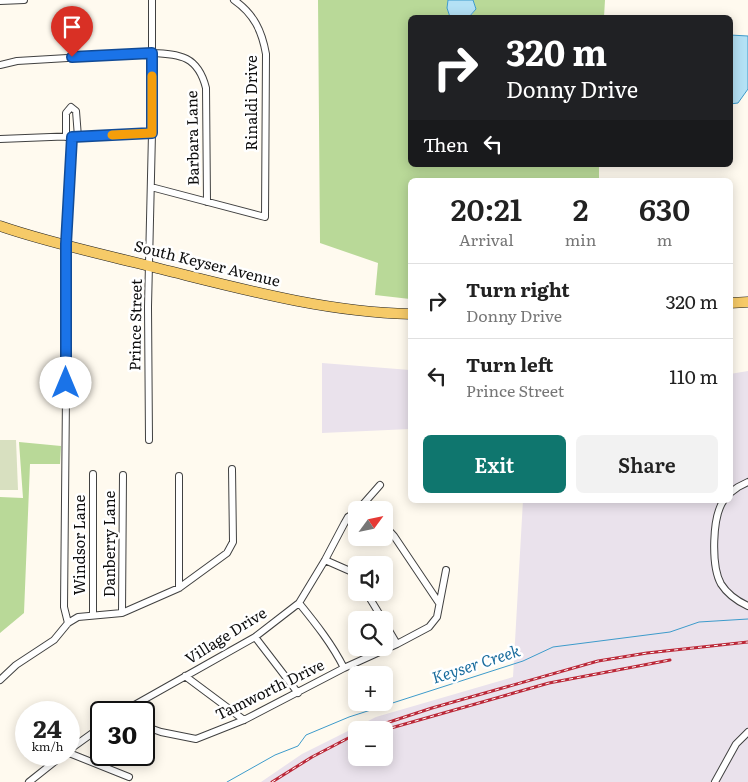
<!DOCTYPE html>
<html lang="en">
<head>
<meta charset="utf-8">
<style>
	body { margin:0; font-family:Literata,serif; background:#f2f2f2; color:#222; height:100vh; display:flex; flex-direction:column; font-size:19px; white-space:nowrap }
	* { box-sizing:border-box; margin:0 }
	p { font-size:16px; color:#767676 }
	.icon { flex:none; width:28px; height:28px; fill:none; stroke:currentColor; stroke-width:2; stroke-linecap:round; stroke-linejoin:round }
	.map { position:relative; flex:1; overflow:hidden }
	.details { position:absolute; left:408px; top:178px; width:325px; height:325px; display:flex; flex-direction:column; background:#fff; border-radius:8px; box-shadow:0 2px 12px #0003 }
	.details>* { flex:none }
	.banner { position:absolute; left:408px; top:15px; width:325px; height:152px; border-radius:8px; box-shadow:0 2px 12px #0003; background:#202124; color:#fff; overflow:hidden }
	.needle { width:32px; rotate:57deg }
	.fabs { position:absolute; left:348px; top:501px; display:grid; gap:10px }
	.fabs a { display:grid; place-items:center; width:45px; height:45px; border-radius:8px; background:#fff; box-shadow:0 2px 12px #0003; font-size:25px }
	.speed { position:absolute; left:15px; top:701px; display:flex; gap:10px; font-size:25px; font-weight:700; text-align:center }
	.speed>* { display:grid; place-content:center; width:65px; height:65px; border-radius:50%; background:#fff; box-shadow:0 2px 12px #0003; line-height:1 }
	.speed small { font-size:12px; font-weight:400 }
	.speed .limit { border:2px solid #111; border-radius:8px; background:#fff; color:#111 }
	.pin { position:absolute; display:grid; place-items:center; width:42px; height:42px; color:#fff; margin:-51px -21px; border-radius:50% 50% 50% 0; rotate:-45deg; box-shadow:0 0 5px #0007 }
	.pin .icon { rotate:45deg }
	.me { position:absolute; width:55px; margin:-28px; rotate:0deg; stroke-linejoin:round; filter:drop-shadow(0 0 4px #0008) }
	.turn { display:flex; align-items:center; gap:18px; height:105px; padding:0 15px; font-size:22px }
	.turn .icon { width:65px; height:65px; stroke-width:2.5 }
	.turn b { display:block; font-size:35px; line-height:42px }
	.then { display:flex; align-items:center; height:48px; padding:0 15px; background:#0003; gap:10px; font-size:19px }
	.eta { display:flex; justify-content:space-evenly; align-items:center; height:85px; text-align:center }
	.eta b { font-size:30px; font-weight:600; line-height:35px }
	.action { display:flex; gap:10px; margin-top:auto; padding:10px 15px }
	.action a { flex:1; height:58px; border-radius:8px; background:#0f766e; color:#fff; font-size:20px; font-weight:600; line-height:58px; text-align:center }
	.action a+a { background:#f2f2f2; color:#222 }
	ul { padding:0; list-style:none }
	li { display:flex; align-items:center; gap:15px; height:75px; padding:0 15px; border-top:1px solid #e0e0e0 }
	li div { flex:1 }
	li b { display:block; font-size:19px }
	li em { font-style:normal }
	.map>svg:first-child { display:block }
</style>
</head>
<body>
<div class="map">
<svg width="748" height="782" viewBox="0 0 748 782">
	<rect width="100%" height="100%" fill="#fffaef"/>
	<path fill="#eae2ec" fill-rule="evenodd" d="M322 363 410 370V429L322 433Z
		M748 371V782H261L302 754 376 717 513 677 523 500H730V374ZM356 730H384V758H356Z"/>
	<path fill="#b9d998" d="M318 0H448L447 8 450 17 410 18V165H599V180H410V299L375 295 378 263 320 243Z
		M473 0H605L604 17 469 18 476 9Z
		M19 442 61 446 60 464H30L24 613 0 633V497L23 498Z"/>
	<path fill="#d8e0c0" d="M0 440H16L18 490H0Z"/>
	<path fill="#b4e1f5" stroke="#3d9bcb" d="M448 0H473L476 9 469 17H450L447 8Z
		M730 35 748 36V89L738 103 730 104Z"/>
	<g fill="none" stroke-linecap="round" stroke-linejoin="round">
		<path stroke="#3d9bcb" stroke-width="1" d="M227 782 275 755 298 746 306 735 349 717 523 661 553 647 670 632 699 622 748 619"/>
		<g stroke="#414141" stroke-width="8">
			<path id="minor" d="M0 1 24 0
				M0 65 17 61 152 53C180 54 198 56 206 88L207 202
				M66 137V113L71 107 76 111 78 137
				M0 139 152 133
				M151 187 265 217 266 54C262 31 254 14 234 0
				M149 440 148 307 152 133V0
				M93 474V615
				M179 476V588
				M730 493 738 487 748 482
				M724 500C712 516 711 566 721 584 728 595 737 601 748 606
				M358 510 380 485
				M384 525 394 536 439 603
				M325 560 350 571 356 578
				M366 592 383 620
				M299 603C316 624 332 644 344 668
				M122 613 123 475
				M384 622 397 644
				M68 623 64 607 67 290 66 244 72 137
				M255 637 298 693
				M185 676 244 720
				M0 680 16 665 54 640 68 623 78 617 122 613 179 588 227 553 233 542 232 469
				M122 712 255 637 299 603 325 560 344 524 348 517 356 512
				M144 726 161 732 196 739 244 720 344 668 397 644 429 627 437 617 446 570
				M69 750 101 727
				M69 753 129 777
				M29 782 63 755
				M715 782 736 744 748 732"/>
		</g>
		<g stroke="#1f1f1f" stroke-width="11">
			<path id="primary" d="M0 226C52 244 107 255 161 269 242 289 325 312 410 314
				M730 303 748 302"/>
		</g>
		<use href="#minor" stroke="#fff" stroke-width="6"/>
		<use href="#primary" stroke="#f6ca68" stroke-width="10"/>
		<g stroke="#bb2838" stroke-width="3">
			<path id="rail" d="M365 730 432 708 598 661 647 653 748 642
				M384 730 549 683 670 660
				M272 782 312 757 356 734"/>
		</g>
		<use href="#rail" stroke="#fff" stroke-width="1" stroke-dasharray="4" stroke-linecap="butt"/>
	</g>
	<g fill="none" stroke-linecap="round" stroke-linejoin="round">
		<g stroke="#114b97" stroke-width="12">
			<path id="route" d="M66 383V244L72 137 152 133V53L72 57"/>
		</g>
		<use href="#route" stroke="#1a73e8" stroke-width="9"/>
		<path stroke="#f59e0b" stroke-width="9" d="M112 135 152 133V76"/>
	</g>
	<g text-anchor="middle" stroke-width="5" stroke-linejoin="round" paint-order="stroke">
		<g font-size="15" fill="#0e0e0e" stroke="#fff">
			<text transform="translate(252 103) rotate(-90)" y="5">Rinaldi Drive</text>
			<text transform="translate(193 138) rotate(-91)" y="5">Barbara Lane</text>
			<text transform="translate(207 264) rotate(14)" y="5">South Keyser Avenue</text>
			<text transform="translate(136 325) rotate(-89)" y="5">Prince Street</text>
			<text transform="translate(110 544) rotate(-90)" y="5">Danberry Lane</text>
			<text transform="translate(80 545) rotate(-90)" y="5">Windsor Lane</text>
			<text transform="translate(226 636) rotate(-32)" y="5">Village Drive</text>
			<text transform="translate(270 690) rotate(-26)" y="5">Tamworth Drive</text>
		</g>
		<g font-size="16" font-style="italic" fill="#196c9d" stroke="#fff">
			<text transform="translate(476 664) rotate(-18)" y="6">Keyser Creek</text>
		</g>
	</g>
</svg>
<div class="fabs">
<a><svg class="needle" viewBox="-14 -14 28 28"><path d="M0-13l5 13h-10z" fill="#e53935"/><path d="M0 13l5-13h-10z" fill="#767676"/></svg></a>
<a><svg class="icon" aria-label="sound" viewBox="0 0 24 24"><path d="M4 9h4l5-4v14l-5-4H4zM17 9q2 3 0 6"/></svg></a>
<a><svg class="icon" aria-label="search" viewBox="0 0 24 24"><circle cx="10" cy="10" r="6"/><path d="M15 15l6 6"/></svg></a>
<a>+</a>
<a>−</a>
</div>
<div class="speed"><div>24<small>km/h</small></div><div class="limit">30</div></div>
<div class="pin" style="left:72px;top:57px;background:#d93025"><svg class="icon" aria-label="arrive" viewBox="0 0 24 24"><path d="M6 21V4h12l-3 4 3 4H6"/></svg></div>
<svg class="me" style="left:66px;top:383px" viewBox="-20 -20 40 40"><circle r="19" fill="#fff"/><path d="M0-13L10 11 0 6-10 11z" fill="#1a73e8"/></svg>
<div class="banner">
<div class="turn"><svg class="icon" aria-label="right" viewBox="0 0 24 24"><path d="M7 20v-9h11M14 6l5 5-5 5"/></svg><div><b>320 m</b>Donny Drive</div></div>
<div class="then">Then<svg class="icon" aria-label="left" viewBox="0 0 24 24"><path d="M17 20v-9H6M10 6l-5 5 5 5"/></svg></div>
</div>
<section class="details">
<div class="eta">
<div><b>20:21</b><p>Arrival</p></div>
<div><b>2</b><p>min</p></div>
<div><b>630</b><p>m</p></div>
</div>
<ul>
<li><svg class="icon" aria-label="right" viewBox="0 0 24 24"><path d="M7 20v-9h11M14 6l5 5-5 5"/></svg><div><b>Turn right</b><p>Donny Drive</p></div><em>320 m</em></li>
<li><svg class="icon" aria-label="left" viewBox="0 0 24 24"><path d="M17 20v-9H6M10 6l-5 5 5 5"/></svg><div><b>Turn left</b><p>Prince Street</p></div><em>110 m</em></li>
</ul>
<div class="action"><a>Exit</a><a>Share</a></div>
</section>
</div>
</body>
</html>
